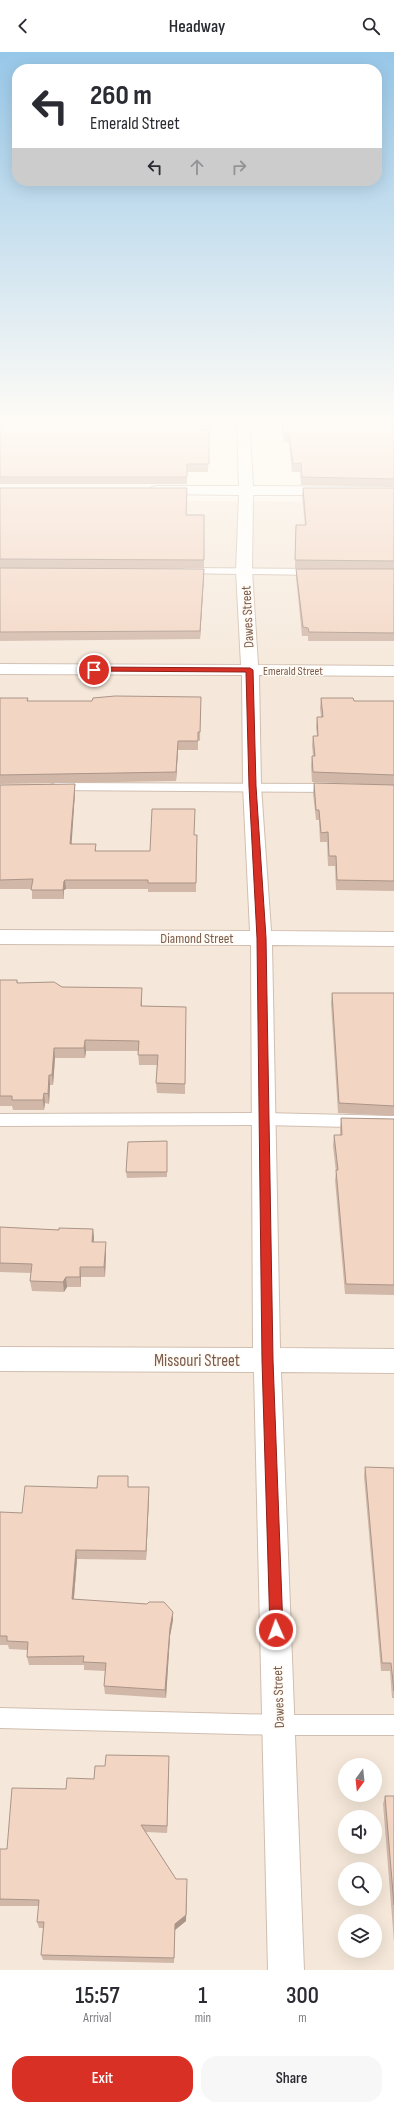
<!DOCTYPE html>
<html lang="en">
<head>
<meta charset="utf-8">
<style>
	body { margin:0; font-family:"Sofia Sans Condensed",sans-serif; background:#f7f7f7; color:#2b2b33; height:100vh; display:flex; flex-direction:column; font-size:15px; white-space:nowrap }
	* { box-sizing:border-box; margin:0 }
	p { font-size:13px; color:#7c7c81 }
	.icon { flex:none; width:22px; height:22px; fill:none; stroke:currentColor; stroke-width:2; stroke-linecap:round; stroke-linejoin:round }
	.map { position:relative; height:1918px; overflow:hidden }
	.side { display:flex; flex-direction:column; background:#fff; flex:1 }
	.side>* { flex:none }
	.banner { position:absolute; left:12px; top:12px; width:370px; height:122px; border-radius:16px; box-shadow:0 4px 16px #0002; background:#fff; color:#2b2b33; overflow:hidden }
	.needle { width:26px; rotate:195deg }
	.buttons { position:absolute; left:338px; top:1706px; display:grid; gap:8px }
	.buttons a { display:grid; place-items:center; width:44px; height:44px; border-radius:50%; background:#fff; box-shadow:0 4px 16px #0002; font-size:20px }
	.pin { position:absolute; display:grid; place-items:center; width:34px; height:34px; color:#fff; margin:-17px; border:2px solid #fff; border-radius:50%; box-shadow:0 1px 4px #0007 }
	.me { position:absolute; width:44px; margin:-22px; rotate:358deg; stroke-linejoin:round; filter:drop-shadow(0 0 3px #0008) }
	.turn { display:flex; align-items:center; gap:14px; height:84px; padding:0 12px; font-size:18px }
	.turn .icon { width:52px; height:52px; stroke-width:2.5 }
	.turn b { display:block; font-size:28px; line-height:34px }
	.lanes { display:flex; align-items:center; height:38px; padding:0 12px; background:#0003; justify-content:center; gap:20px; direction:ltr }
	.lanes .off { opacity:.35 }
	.eta { display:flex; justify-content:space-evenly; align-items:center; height:68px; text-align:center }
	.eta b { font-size:24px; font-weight:600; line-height:28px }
	.cta { display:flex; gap:8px; margin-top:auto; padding:8px 12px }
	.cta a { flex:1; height:46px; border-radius:16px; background:#d93025; color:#fff; font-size:16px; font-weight:600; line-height:46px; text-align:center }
	.cta a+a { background:#f7f7f7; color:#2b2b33 }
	header { display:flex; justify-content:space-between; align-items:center; height:52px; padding:0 12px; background:#fff; font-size:18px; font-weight:600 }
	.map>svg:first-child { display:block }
</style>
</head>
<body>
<header><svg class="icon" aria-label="back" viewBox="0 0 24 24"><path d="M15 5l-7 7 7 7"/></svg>Headway<svg class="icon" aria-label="search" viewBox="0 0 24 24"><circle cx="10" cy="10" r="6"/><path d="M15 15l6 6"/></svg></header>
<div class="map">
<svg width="394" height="1918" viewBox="0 0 394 1918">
	<rect width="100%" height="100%" fill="#fdf6ec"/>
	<path fill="#f5e8da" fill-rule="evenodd" d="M0 448 394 450V1918H0ZM345 1713H375V1743H345ZM345 1765H375V1795H345ZM345 1817H375V1847H345ZM345 1869H375V1899H345Z"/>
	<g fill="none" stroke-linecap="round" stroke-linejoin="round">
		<g stroke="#d1beb0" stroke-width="2">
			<path id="service" d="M181 369H302L306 371 302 373H181Z
				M184 516 314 517 319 520 314 523 181 521 179 519Z
				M56 731 332 732 338 736 332 740 52 738 50 735 52 732Z
				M263 1061 394 1064V1076L263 1073 0 1074V1062Z
				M0 1656 279 1663H394V1683H279L0 1676Z"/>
		</g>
		<g stroke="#d1beb0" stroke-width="2">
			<path id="minor" d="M237 364H249L253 434 394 435V443H253L252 519 258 613 394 614V624L259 623 261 734 271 879 394 880V894L272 893 280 1296 394 1297V1321L281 1320 304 1918H268L254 1320 0 1319V1295L253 1296 251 893 0 892V878L250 879 243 734 242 623 0 622V612L241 613 236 519 239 443 157 442 152 441 150 438 152 435 157 434H239Z"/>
		</g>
		<use href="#service" fill="#fff" fill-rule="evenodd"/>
		<use href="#minor" fill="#fff" fill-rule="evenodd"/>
	</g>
	<path fill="#d1b7a8" d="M0 364H203L202 378H209L208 420H187V432H0Z
		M270 364H394V435L301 433 300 420H292L289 390H284L282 374 283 367H270Z
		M0 436 186 463H204V516H0Z
		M303 436H394V589H308V584H302L296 525V517H318L295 516 296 473H305L302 444Z
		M0 516 204 517 200 587 0 589Z
		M201 645 200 689 198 688V698H178L176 729 0 732V646H28V649H92Z
		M321 646 354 649H394V839L336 838 335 814H328L327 790H320L319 768H316L313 741 314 731 384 733 312 730 311 713 312 704H313L312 693 313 684H317L316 675 317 665H321L320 656Z
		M75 732V741L71 792H96V799H150L195 783H197L196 840H148V837H66L64 838V847H32V837H0V733Z
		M0 928H17L18 931 62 935 142 936V954L186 955 185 1042 157 1041 156 1031 157 1013H139L138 999H86L85 1006H55L53 1033H50L49 1052 45 1051 44 1058H13L12 1054H0Z
		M332 941H394V1064L338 1061 331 951Z
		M341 1066 394 1067V1243L345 1242 335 1128 336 1120 333 1094 334 1083H340V1076Z
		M167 1089V1125L127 1126 126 1120Z
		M0 1175 59 1178 93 1177 94 1190 106 1200 105 1225H81V1235H67L64 1240 32 1239 30 1229 31 1221 0 1220Z
		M365 1415 394 1416V1646H392L390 1619H381L364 1424Z
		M129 1435H149V1444L146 1508 77 1507 74 1547 173 1560V1568L170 1584 166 1646 105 1642 104 1634 105 1619 84 1618V1613H29L27 1605 28 1598 9 1597 8 1593H0V1460L22 1461 97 1436Z
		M169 1712 167 1781 146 1780 176 1827 187 1834 186 1869 175 1878 174 1911 43 1908 41 1903 43 1876H39L37 1870 39 1854H0V1797H7L66 1737 94 1727 105 1714Z
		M385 1744H394V1890L383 1752Z"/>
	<path fill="#aa9588" d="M204 517V525L200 587V579Z
		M178 689V698L176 729V720Z
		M75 732V741L71 801 70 792Z
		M65 828 66 837 64 838V847L63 838 64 829Z
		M142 936V947L141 964V954Z
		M85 988 86 999 85 1006 84 996Z
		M54 996 55 1006 53 1033 52 1023Z
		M49 1023 50 1033 49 1052 48 1042Z
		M44 1041 45 1051 44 1058 43 1048Z
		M93 1177 94 1186 93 1200 92 1190Z
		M106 1190V1200L105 1225 104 1215Z
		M80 1215 81 1225V1235L80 1225Z
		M66 1225 67 1235 64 1240 63 1230Z
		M149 1435V1444L146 1508V1499Z
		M76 1498 77 1507 73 1556 72 1547Z
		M173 1560V1568L170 1584 166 1646 165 1638 170 1576Z
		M169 1704V1712L167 1781V1774Z
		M187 1834 186 1869 175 1878 174 1911 175 1872Z"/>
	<path fill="#f3d5c3" stroke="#aa9588" d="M0 366H202V378H209V412H187V425H0Z
		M283 366 394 367V427L302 425 301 411 293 412 289 382H284Z
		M0 436H187L186 463H204V508L0 507Z
		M303 436H394V509L295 508 296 473H306Z
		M0 516 204 517 200 579 0 580Z
		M296 517H394V581L309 580 308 576 303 575Z
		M115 644 201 645 200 680H198V689H178L176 720 0 723V646H28L27 649H92L93 646Z
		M321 646H353L354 649H394V723L313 720 312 704H315L313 684H318L317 665H323Z
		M314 731 394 733V829L337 828 336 804H329L328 780 321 781 319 758H316Z
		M75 732 70 792H96L95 799H150L152 757H195L194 783H197L196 831H148V828H65L64 829 63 838H31L33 827 0 828V733Z
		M0 928H17V931L54 930 62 935 142 936 141 954 186 955 185 1032 156 1031 158 1003H138L139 989 85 988 84 996H54L52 1023H49L48 1042 44 1041 43 1048H12V1044H0Z
		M332 941H394V1054L339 1051Z
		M341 1066 394 1067V1233L346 1232 336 1118H338L334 1083H342Z
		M167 1089V1120H126L128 1090Z
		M0 1175 59 1178V1176L93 1177 92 1190H106L104 1215H80V1225H66L63 1230 30 1229 32 1212 0 1211Z
		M365 1415 394 1416V1639L391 1611H382Z
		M98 1424H128V1435H149L146 1499 76 1498 72 1547 147 1552 149 1550H164L173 1560 170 1576 165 1638 104 1634 106 1611 83 1610 84 1604 27 1605 28 1590 7 1589V1584H0V1460L22 1461 25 1434 97 1436Z
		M106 1703 169 1704 167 1774 141 1773 176 1827H187L186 1863 175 1872 174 1906 41 1903 44 1870H37L39 1848 0 1847V1797H7L12 1736 66 1737 67 1726 94 1727 95 1714H105Z
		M385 1744H394V1853Z"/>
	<linearGradient id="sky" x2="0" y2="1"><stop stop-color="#97c7e8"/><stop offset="0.58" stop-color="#fefbf6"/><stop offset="1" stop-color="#fefbf6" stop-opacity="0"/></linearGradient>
	<rect width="394" height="633" fill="url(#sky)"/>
	<path fill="#d93025" stroke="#8d1f18" d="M94 615 250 616 253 618 256 734 266 886 273 1308 283 1578 281 1582 276 1584 272 1582 270 1578 262 1308 257 886 249 734 246 620 91 619 90 618Z"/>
	<g text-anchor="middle" stroke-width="3" stroke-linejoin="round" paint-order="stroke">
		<g font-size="12" fill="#7a5c4d" stroke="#fffaf3">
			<text x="293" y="623">Emerald Street</text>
		</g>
		<g font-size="14" fill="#7a5c4d" stroke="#fffaf3">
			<text transform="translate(247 565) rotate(-93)" y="5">Dawes Street</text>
			<text x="197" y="891">Diamond Street</text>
			<text transform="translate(278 1645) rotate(-92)" y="5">Dawes Street</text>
		</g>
		<g font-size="17" fill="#7a5c4d" stroke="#fffaf3">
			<text x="197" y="1314">Missouri Street</text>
		</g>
	</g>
</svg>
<div class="buttons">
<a><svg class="needle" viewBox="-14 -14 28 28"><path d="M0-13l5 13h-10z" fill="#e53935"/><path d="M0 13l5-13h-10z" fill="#7c7c81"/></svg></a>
<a><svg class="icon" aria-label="sound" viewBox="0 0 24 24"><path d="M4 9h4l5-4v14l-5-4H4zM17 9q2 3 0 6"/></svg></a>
<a><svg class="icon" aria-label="search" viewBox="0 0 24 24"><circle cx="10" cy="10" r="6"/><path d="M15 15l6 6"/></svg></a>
<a><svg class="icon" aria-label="layers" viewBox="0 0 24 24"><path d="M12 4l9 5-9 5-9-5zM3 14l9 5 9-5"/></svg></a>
</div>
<div class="pin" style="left:94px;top:618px;background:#d93025"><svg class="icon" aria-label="arrive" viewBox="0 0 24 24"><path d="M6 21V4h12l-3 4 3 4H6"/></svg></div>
<svg class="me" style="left:276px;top:1578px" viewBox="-20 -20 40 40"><circle r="17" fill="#d93025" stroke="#fff" stroke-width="3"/><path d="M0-11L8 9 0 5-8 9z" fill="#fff"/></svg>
<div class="banner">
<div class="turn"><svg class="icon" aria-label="left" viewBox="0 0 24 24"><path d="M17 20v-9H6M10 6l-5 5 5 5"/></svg><div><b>260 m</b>Emerald Street</div></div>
<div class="lanes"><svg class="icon" aria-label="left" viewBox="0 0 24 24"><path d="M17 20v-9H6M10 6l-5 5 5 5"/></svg><svg class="icon off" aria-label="ahead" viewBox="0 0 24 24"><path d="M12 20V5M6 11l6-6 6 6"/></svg><svg class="icon off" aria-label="right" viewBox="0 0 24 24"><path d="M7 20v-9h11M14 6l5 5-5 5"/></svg></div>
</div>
</div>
<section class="side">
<div class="eta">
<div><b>15:57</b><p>Arrival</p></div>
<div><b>1</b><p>min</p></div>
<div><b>300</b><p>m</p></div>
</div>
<div class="cta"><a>Exit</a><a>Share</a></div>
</section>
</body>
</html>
